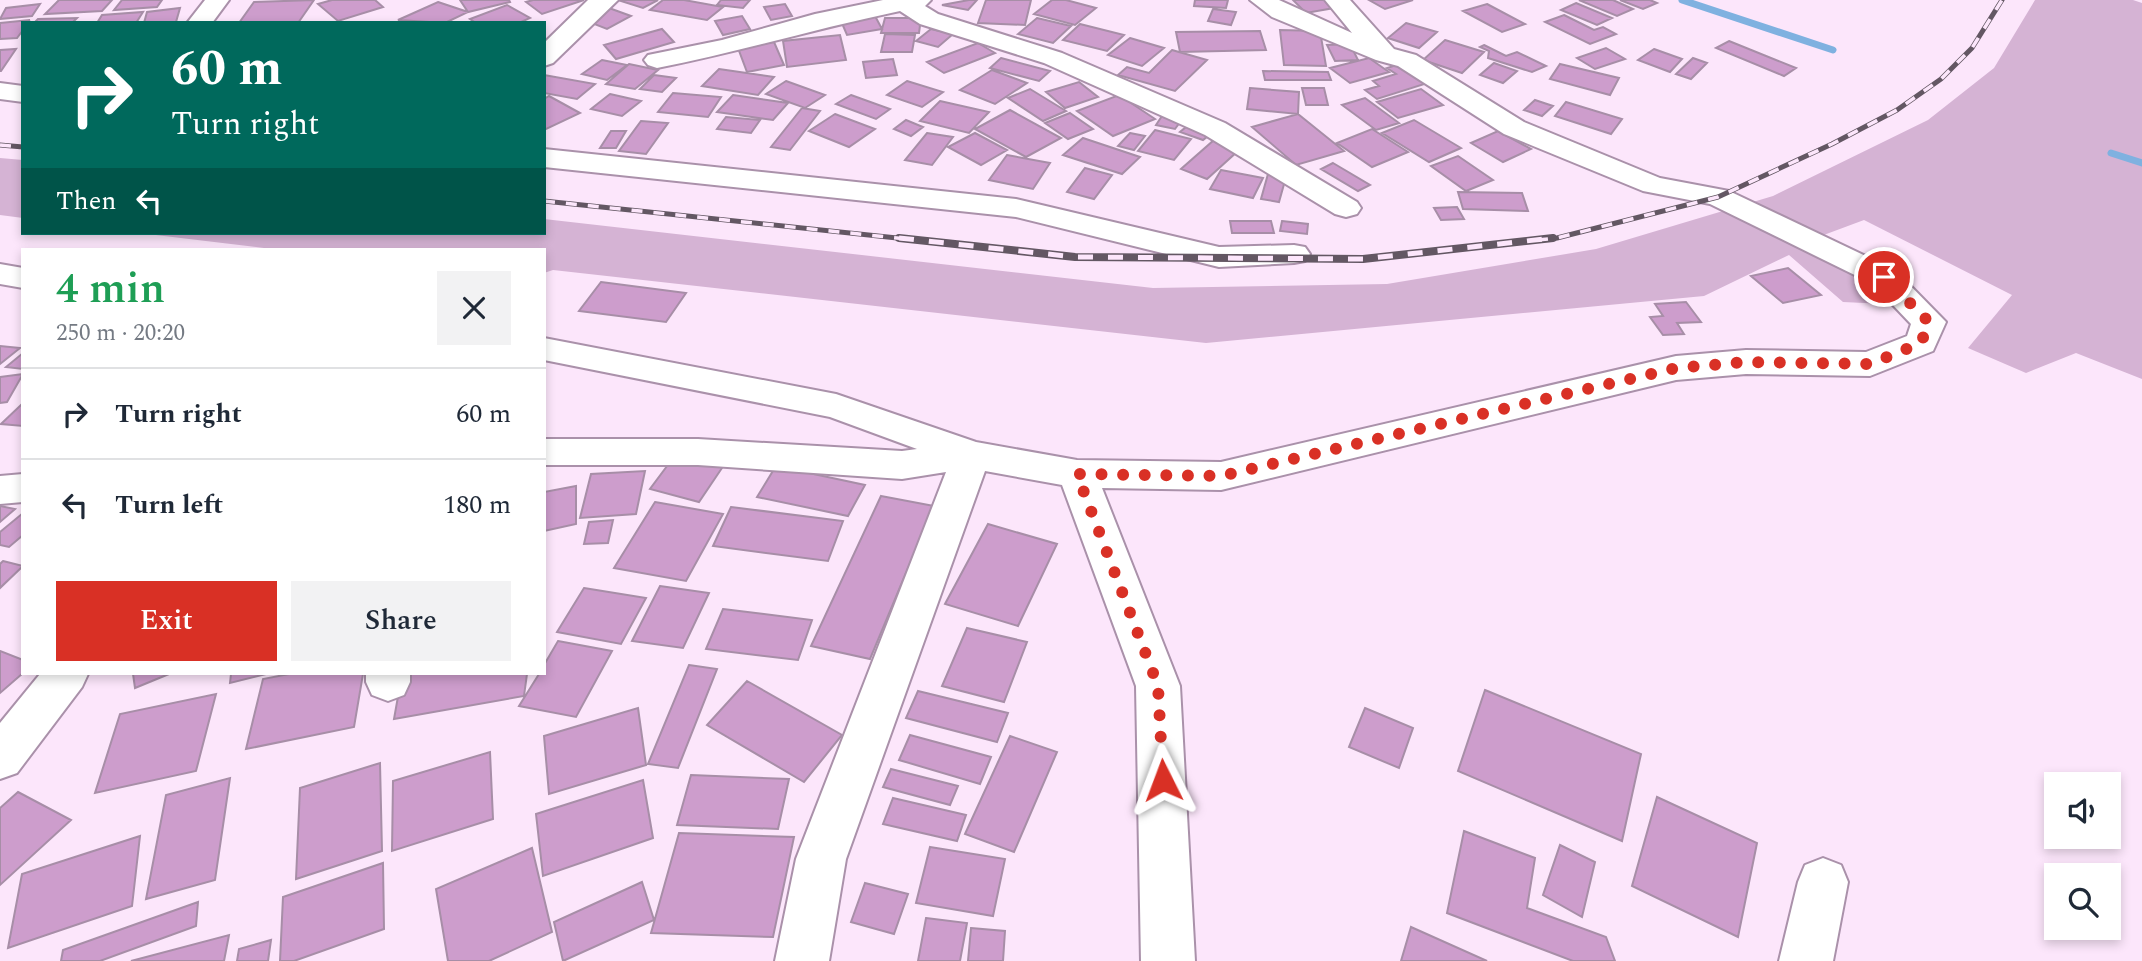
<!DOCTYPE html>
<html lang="en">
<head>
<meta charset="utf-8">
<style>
	body { margin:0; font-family:Spectral,serif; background:#f2f2f3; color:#1f2937; height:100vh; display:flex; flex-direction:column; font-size:26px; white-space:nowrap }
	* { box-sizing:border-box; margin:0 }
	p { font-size:23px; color:#747a83 }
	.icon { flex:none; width:38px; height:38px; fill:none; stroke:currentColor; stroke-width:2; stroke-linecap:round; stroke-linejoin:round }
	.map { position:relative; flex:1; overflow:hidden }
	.sheet { position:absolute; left:21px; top:248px; width:525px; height:427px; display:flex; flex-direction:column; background:#fff; border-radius:0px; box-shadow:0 4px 10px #0003 }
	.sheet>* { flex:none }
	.guide { position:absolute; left:21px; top:21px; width:525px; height:214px; border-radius:0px; box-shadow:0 4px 10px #0003; background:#00695c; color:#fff; overflow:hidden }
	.controls { position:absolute; left:2044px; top:772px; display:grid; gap:14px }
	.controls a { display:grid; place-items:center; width:77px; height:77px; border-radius:0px; background:#fff; box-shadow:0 4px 10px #0003; font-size:35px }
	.pin { position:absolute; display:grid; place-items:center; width:60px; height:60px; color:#fff; margin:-30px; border:4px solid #fff; border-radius:50%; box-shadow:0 2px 7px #0007 }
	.me { position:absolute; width:77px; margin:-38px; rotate:357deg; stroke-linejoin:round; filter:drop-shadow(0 0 5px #0008) }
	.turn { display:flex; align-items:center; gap:24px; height:147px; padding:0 35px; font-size:32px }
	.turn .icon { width:91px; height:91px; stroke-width:2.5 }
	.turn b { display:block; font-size:49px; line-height:60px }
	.then { display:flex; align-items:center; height:66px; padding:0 35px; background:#0003; gap:14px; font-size:26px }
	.round { display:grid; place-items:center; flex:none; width:74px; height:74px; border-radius:0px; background:#f2f2f3 }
	.summary { display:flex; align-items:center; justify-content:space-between; height:119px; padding:0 35px }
	h1 { font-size:42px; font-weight:600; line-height:52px; color:#1e9e55 }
	.cta { display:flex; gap:14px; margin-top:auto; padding:14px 35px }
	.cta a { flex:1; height:80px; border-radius:0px; background:#d93025; color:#fff; font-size:28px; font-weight:600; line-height:80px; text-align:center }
	.cta a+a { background:#f2f2f3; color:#1f2937 }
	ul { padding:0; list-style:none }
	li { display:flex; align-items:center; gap:21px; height:91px; padding:0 35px; border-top:2px solid #e0e1e3 }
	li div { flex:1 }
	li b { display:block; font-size:26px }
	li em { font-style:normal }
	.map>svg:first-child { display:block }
</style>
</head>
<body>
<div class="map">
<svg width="2142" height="961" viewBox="0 0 2142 961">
	<rect width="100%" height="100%" fill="#fce6fb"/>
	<path fill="#d5b3d4" d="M2035 0H2133L2142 3V379L2076 353 2026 373 1968 348 2012 295 1864 220 1813 239 1885 304 1843 302 1789 255 1704 296 1206 343 553 270 544 273V250H280L139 233H544V219L1153 288 1387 284 1596 249 1773 196 1928 120 1994 68Z
		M0 158 23 160V218L0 215Z"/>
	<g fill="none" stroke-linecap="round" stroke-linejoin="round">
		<path stroke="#7fb1e0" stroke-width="7" d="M1682 0 1833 50
			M2111 153 2142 163"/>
	</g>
	<path fill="#cd9dcc" stroke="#a78ea7" stroke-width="2" d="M59 0H112L102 11 45 14Z
		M122 0H162L157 7 114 10Z
		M314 0 298 23H239L254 2Z
		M332 0H375L383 7 338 21 318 4Z
		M460 0H509L510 2 468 12Z
		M533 0H584L542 14 526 2Z
		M618 0H658L643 8Z
		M663 0H684L723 7 707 20 650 10Z
		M721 0H750L743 8 717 5Z
		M969 0H977L968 10 942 5Z
		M986 0H1031L1025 25 978 23Z
		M1052 0H1066L1096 8 1075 25 1034 14Z
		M1195 0H1228L1226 8 1194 6Z
		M1293 0H1326L1334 8 1306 13Z
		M1369 0H1413L1385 9Z
		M1579 0H1613L1633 9 1617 16Z
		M1620 0H1650L1657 3 1643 9Z
		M438 2 468 12 445 23 398 20Z
		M1576 3 1612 18 1597 25 1561 10Z
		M40 4 32 16 0 19 6 8Z
		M785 4 792 16 771 20 764 7Z
		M1487 4 1525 24 1502 32 1463 11Z
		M507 5 530 18 519 23H476L470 19Z
		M180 8 176 22 144 23 147 12Z
		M609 8 631 16 607 29 584 20Z
		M1213 9 1236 12 1231 25 1208 21Z
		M143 12 136 23H97L102 15Z
		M1564 15 1594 30 1603 27 1616 34 1590 44 1545 22Z
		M742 16 750 29 723 35 715 21Z
		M875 16 882 29 847 35 841 21Z
		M77 18 72 23H34L38 19Z
		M885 18H921L919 33H881Z
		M1037 18 1071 26 1053 43 1018 34Z
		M30 20 23 23V30L17 38 0 39V23Z
		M1406 23 1437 32 1419 48 1388 38Z
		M1080 24 1124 35 1107 51 1063 40Z
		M662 29 674 42 616 59 604 45Z
		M931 29 953 34 938 47 916 41Z
		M1280 30 1320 31 1326 66 1284 65Z
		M1260 31 1266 50 1180 52 1176 32Z
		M885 34 915 35 912 52H881Z
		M840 35 846 60 787 67 783 41Z
		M1130 38 1164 48 1142 66 1108 55Z
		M1445 40 1484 52 1462 73 1423 60Z
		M1729 41 1796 68 1784 76 1716 48Z
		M774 42 784 65 747 72 738 48Z
		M978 43 995 53 944 73 927 62Z
		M1350 44 1358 60 1335 61 1327 45Z
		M1484 45 1506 56 1517 52 1546 66 1532 72 1488 58 1489 51 1480 47Z
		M1606 48 1625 59 1595 69 1577 58Z
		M16 49 1 71H0V50Z
		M1654 49 1682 59 1670 72 1638 60Z
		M1172 50 1207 60 1175 91 1118 75 1127 67 1149 73Z
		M1001 58 1050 71 1039 81 990 68Z
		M1369 58 1389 72 1350 83 1330 68Z
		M1693 58 1707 63 1691 79 1676 74Z
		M893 59 897 75 866 78 863 62Z
		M602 60 627 65 607 80 582 74Z
		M1406 62 1434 81 1377 99 1365 90 1379 86 1373 81 1396 74 1387 68Z
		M1494 63 1517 71 1503 83 1480 75Z
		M629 64 658 70 635 89 606 84Z
		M1560 64 1619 78 1610 95 1550 79Z
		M719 69 774 77 758 95 702 86Z
		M992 70 1027 83 995 104 960 90Z
		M1263 71 1328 72 1331 80H1265Z
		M544 75 595 84 577 99 544 93Z
		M654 75 676 78 662 92 640 89Z
		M786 81 825 95 805 108 766 94Z
		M907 81 943 92 922 107 887 95Z
		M1079 82 1098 97 1065 108 1046 92Z
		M1250 88 1299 92 1298 114 1247 109Z
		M1302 88H1324L1328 105H1306Z
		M1030 89 1066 111 1043 121 1008 98Z
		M1421 89 1443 105 1398 118 1377 102Z
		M673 93 721 97 708 117 658 112Z
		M610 94 641 101 622 116 591 109Z
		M733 95 788 103 773 120 717 112Z
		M851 95 890 109 876 119 836 104Z
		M1119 95 1155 119 1113 136 1077 111Z
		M549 96 580 113 544 130V99Z
		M1365 98 1399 123 1376 130 1342 105Z
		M1535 100 1553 106 1542 116 1524 110Z
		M940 101 989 112 969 133 920 121Z
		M1566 102 1622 119 1611 134 1555 116Z
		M802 108 820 111 790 150 771 147Z
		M1010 110 1061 138 1026 157 975 129Z
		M1070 113 1093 129 1068 139 1045 123Z
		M1164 113 1183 118 1175 129 1156 125Z
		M835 114 875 129 849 147 809 131Z
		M1298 114 1344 151 1296 165 1252 127Z
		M726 117 760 120 751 133 717 129Z
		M906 120 923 127 911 136 894 129Z
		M1414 120 1461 148 1429 162 1382 133Z
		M641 121 668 123 646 154 619 151Z
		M1191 123 1214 131 1203 140 1180 132Z
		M1372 129 1408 152 1372 167 1337 143Z
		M1155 130 1191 139 1174 160 1138 151Z
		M611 131H626L616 148H600Z
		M1498 131 1531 149 1503 162 1471 143Z
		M927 133 953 137 932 165 905 160Z
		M975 133 1007 150 981 165 948 147Z
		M1130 133 1145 136 1134 150 1118 146Z
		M1083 138 1140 157 1122 174 1063 155Z
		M1214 140 1239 150 1207 179 1181 169Z
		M1007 155 1050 163 1033 189 989 180Z
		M1458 156 1493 180 1466 191 1431 166Z
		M1333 163 1370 185 1358 191 1321 169Z
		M1085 168 1112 175 1094 199 1067 192Z
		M1221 170 1263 178 1253 198 1210 189Z
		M1268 174 1286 177 1279 202 1261 199Z
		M1458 192 1522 193 1528 211 1463 209Z
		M1457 207 1464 219 1441 220 1434 208Z
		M1230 221H1271L1274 233H1232Z
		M1282 221 1308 224 1307 234 1280 231Z
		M1788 268 1821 295 1783 303 1751 276Z
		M601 282 686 293 666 322 579 311Z
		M1686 302 1701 322 1677 323 1684 334 1663 335 1650 317 1663 316 1655 304Z
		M0 346 20 348 0 364Z
		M23 353V369L6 367Z
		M23 374 7 402 0 403V377Z
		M23 403V426L1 424Z
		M676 454 724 465 699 502 650 489Z
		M776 466 865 485 848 516 757 497Z
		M645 471 636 514 580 518 591 474Z
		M576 486V524L544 531V492Z
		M881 496 934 506 870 659 811 646Z
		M655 502 723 514 686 581 614 568Z
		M0 506 15 509 0 522Z
		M731 507 843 521 828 561 713 546Z
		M23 513V535L9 547 0 545V532Z
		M613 520 608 543 584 544 589 522Z
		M988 524 1057 544 1018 626 945 604Z
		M3 561 23 566 0 588V564Z
		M660 586 709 593 683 648 632 641Z
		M584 588 646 598 621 644 557 632Z
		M723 609 812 620 798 660 706 649Z
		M967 628 1027 642 1004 702 942 686Z
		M558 641 612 651 576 717 519 706 539 674H544V665Z
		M0 651 23 660V673L0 693Z
		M689 665 717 669 678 768 648 764Z
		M133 674H169L135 688Z
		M231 674H266L230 683Z
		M289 674H363L354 727 246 749 263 679Z
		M402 674H527L524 696 394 719Z
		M747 681 842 735 804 782 707 725Z
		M1485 690 1641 754 1622 841 1458 771Z
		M918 691 1008 713 997 742 906 718Z
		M216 694 196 771 95 793 120 714Z
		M638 708 646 765 549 794 544 736Z
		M1365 708 1413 728 1399 768 1349 747Z
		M910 735 991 757 980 784 899 760Z
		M1010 736 1057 752 1014 852 965 834Z
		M490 752 493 819 392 851 393 781Z
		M380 763 382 851 296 879 300 788Z
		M891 769 958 786 950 805 883 787Z
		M691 775 789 779 778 829 677 825Z
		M230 778 215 880 146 899 166 795Z
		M643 780 653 838 543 876 536 814Z
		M18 792 71 820 0 885V808Z
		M1657 797 1757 843 1738 937 1632 886Z
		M893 798 966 815 957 841 883 824Z
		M1464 831 1535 858 1527 908 1606 937 1615 961H1573L1447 913Z
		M679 833 794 837 773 937 651 933Z
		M140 836 132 906 8 948 22 874Z
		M1560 845 1595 862 1582 917 1543 895Z
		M930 847 1005 859 993 916 916 903Z
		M532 848 552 932 489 961H448L436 889Z
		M383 863 384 929 294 961H280L283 897Z
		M642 882 654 920 563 961 554 922Z
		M865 883 908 894 894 934 851 922Z
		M198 902 196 926 100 961H61L63 950Z
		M926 918 967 923 960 961H918Z
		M1411 927 1487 961H1401Z
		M971 928 1005 931 1003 961H968Z
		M229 935 224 961H131Z
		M271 940 268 961H237L239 949Z"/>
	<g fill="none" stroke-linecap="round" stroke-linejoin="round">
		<g stroke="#aa91aa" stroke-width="4">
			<path id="minor" d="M205 0H229L212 23H187Z
				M588 0H618L553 63 544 66V43Z
				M883 0H931L925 6 938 14 1062 53 1225 123 1357 202 1361 208 1357 214 1346 217 1335 214 1205 135 1044 63 920 24 900 11C818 28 739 52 657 68L648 65 644 60 648 55 722 40 815 14Z
				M1250 0H1279L1352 33 1325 0H1350L1394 49 1416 55 1524 122 1660 178 1729 191 1895 270 1946 322 1933 351 1870 376 1746 374 1676 380 1221 490 1102 488 1180 686 1195 961H1141L1136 686 1062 485 985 471 846 859 829 961H775L796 859 946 472 902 479 698 465H544V439H698L902 451 917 449 830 417 544 360V338L836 394 976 442 1077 460 1221 462 1676 356 1746 350 1866 352 1907 336 1911 324 1873 284 1710 204 1643 191 1504 134 1398 66 1376 60 1272 17Z
				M0 83 23 86V102L0 99Z
				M544 149 1016 199 1219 247 1294 245 1305 247 1310 254 1305 261 1294 263 1219 267 1016 217 544 167Z
				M0 264 23 268V288L0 284Z
				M23 474V502L0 504V476Z
				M40 674H88L82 687 17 773 0 779V723Z
				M366 674H410V682L404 695 388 701 372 695 366 682Z
				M1823 858 1841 865 1848 882 1833 961H1779L1798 882 1805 865Z"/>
		</g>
		<use href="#minor" fill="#fff" fill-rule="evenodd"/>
		<g stroke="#635763" stroke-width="5">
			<path id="rail-far1" d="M0 145 23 147
				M544 201 916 240
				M1537 240 1557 238 1718 197 1832 144 1897 110 1941 79 1972 48 2002 0"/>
		</g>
		<g stroke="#635763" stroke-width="8">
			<path id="rail" d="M899 238 1075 257 1363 259 1553 238"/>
		</g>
		<use href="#rail-far1" stroke="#fce6fb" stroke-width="3.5" stroke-dasharray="11" stroke-linecap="butt"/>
		<use href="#rail" stroke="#fce6fb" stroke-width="5" stroke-dasharray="15" stroke-linecap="butt"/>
	</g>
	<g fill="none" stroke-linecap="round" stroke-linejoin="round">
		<path stroke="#d93025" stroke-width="12" stroke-dasharray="0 21.6" d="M1163 780 1158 686 1077 474 1221 476 1676 368 1746 362 1870 364 1921 343 1929 322 1884 277"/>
	</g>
</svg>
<div class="controls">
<a><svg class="icon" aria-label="sound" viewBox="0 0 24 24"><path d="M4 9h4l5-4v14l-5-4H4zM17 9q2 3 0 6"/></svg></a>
<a><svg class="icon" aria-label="search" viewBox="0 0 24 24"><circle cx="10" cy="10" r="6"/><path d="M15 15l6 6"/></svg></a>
</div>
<div class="pin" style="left:1884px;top:277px;background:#d93025"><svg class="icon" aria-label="arrive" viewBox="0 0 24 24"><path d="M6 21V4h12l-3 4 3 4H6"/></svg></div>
<svg class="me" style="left:1163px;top:780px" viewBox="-20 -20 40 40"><path d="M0-17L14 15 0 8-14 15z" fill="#d93025" stroke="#fff" stroke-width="4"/></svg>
<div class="guide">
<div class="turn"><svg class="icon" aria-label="right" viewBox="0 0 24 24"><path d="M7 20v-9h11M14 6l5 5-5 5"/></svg><div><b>60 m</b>Turn right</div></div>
<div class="then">Then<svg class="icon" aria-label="left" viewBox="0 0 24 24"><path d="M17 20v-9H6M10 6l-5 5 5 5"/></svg></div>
</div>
<section class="sheet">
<div class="summary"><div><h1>4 min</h1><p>250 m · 20:20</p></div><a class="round"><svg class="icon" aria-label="close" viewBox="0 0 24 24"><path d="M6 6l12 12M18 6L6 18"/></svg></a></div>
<ul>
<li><svg class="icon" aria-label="right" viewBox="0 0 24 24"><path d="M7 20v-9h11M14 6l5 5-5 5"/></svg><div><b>Turn right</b></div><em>60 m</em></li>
<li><svg class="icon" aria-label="left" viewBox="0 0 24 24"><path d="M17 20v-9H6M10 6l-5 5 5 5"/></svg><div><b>Turn left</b></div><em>180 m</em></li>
</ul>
<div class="cta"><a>Exit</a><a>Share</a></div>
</section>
</div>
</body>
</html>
